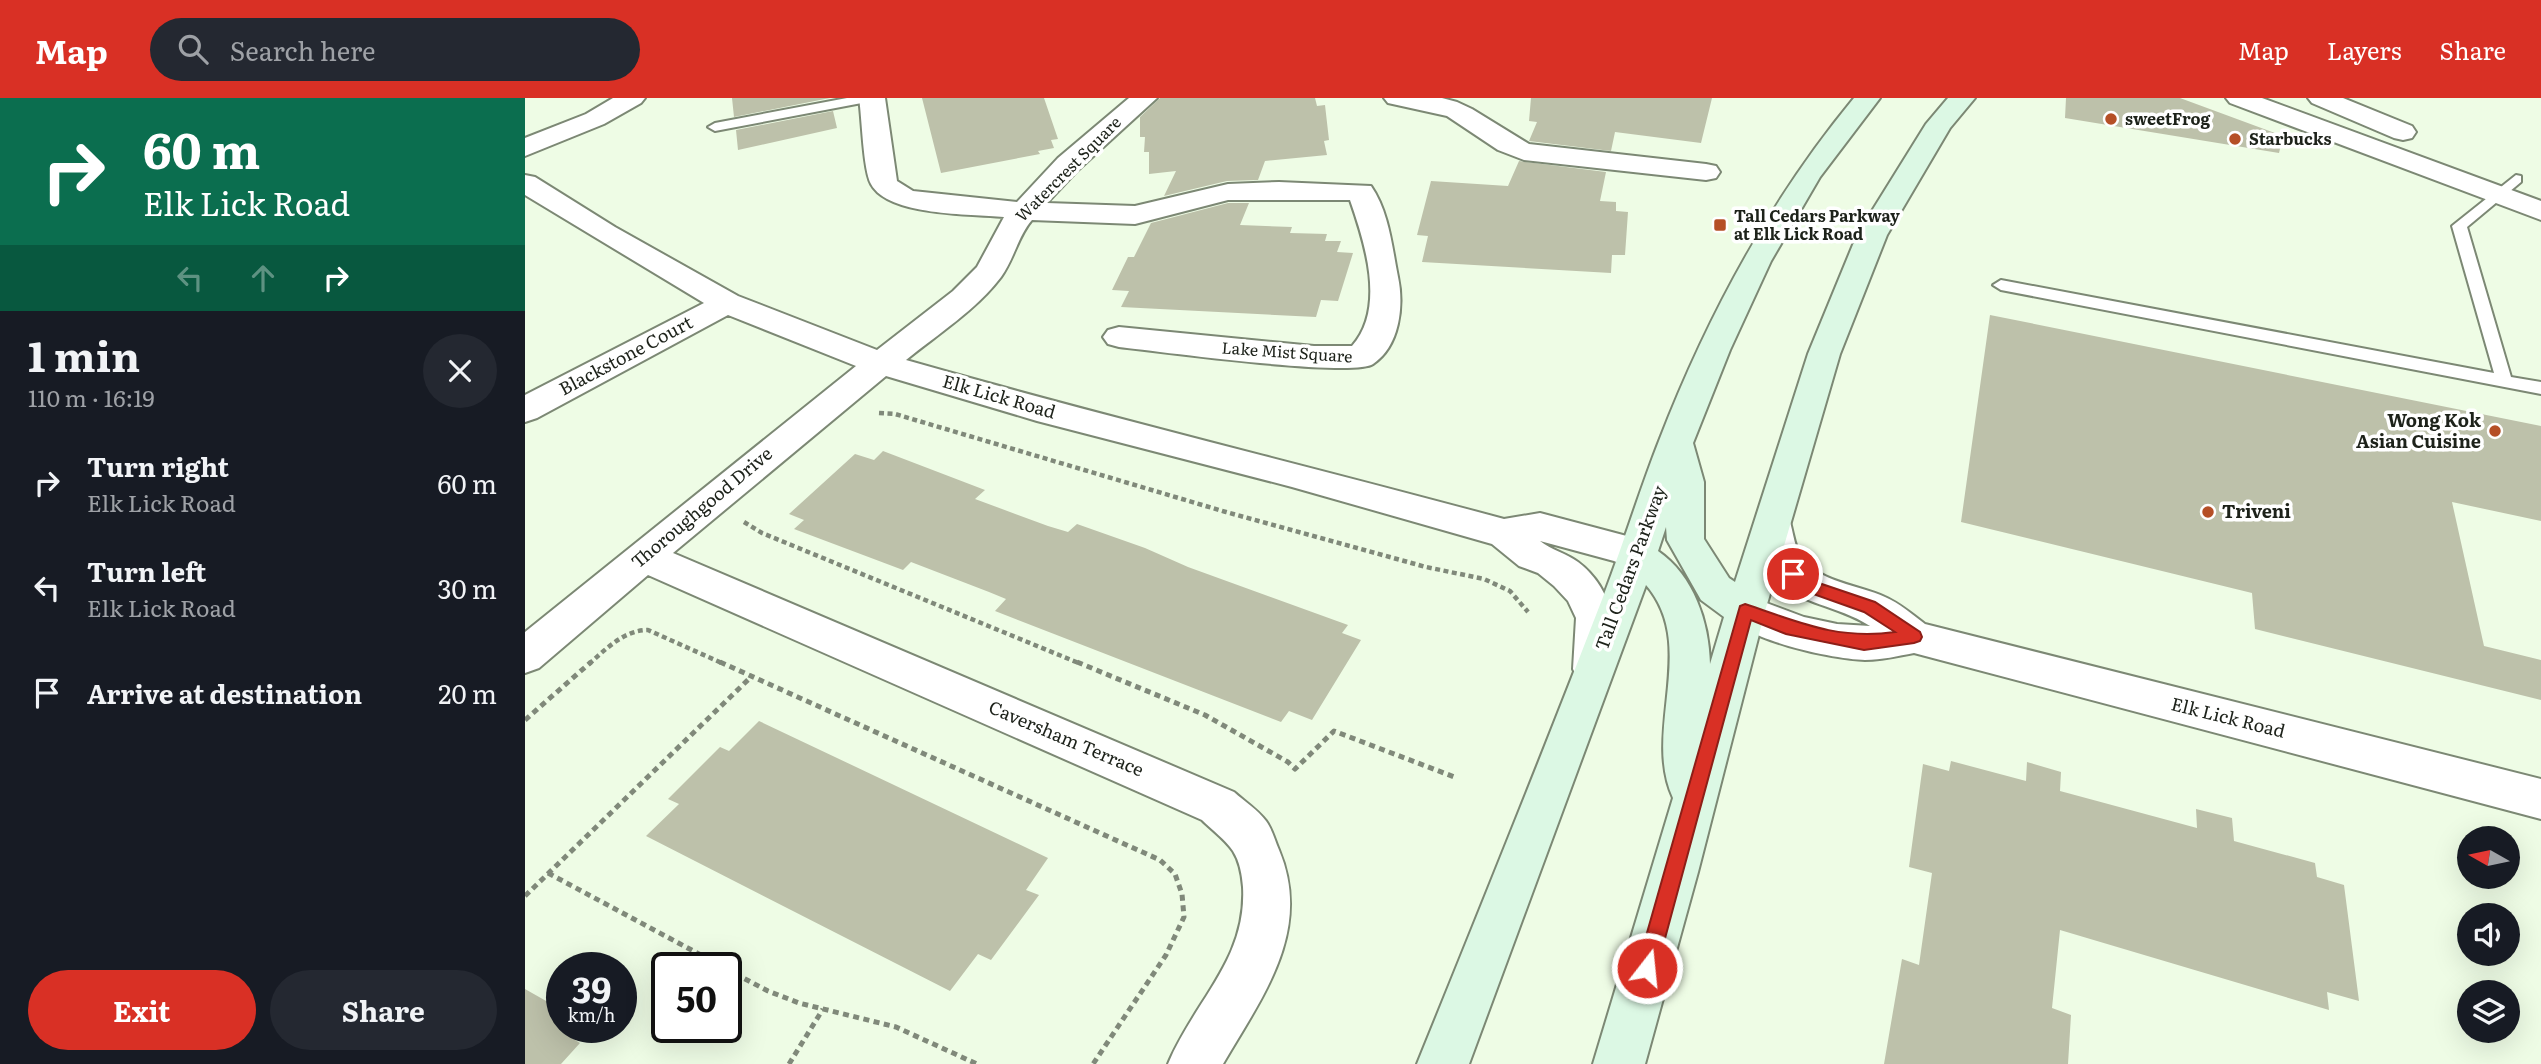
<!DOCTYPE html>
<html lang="en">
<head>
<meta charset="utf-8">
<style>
	body { margin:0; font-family:Literata,serif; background:#242831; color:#f1f3f6; height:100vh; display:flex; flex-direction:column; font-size:26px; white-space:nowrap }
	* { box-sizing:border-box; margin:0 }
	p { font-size:23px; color:#9ea1a6 }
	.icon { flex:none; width:38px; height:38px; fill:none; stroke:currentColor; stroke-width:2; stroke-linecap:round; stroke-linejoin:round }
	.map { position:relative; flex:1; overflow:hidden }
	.sheet { display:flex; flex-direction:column; background:#171b24; width:525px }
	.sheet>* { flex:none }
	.top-card { background:#0b6e4f; color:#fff; overflow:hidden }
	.needle { width:46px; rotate:279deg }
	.buttons { position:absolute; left:1932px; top:728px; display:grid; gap:14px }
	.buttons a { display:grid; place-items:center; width:63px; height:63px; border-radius:50%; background:#171b24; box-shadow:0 7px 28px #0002; font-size:35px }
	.speed { position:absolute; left:21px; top:854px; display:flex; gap:14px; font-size:35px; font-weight:700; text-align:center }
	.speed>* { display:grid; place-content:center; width:91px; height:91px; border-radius:50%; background:#171b24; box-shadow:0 7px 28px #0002; line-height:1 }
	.speed small { font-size:18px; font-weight:400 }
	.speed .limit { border:4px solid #111; border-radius:10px; background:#fff; color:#111 }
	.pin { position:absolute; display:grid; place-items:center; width:60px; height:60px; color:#fff; margin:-30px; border:4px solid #fff; border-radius:50%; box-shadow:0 2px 7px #0007 }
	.me { position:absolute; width:77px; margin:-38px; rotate:16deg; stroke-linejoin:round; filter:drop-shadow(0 0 5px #0008) }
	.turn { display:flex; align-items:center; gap:24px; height:147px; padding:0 28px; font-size:32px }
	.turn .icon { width:91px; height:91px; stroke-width:2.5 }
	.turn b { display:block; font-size:49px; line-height:60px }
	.lanes { display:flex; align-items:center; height:66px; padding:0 28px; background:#0003; justify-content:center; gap:35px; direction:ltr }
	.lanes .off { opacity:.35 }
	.round { display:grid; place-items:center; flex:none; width:74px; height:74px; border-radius:37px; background:#242831 }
	.headline { display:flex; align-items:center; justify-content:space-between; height:119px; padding:0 28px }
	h1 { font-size:42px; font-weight:700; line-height:52px }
	.primary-button { display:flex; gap:14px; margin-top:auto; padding:14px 28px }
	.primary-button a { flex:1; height:80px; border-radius:42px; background:#d93025; color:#fff; font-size:28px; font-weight:700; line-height:80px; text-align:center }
	.primary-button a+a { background:#242831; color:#f1f3f6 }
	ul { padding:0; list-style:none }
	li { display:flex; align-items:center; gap:21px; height:105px; padding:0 28px }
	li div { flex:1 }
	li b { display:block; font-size:26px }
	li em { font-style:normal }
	header { display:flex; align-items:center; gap:42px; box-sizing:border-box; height:98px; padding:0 35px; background:#d93025; color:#fff }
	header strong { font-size:33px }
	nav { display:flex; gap:38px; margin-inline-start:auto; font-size:24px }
	.search { width:490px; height:63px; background:#242831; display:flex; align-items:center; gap:18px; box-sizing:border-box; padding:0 24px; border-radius:38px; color:#9ea1a6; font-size:26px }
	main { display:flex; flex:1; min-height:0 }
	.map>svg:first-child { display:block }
</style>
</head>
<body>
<header>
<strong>Map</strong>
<div class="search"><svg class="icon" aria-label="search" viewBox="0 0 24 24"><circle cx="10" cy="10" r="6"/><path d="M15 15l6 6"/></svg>Search here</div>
<nav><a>Map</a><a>Layers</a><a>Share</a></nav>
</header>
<main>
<section class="sheet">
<div class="top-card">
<div class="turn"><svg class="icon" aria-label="right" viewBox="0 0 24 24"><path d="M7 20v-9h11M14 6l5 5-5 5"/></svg><div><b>60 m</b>Elk Lick Road</div></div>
<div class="lanes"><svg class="icon off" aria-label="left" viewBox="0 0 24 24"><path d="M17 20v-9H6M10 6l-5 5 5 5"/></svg><svg class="icon off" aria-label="ahead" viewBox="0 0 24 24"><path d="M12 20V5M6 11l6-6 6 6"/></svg><svg class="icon" aria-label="right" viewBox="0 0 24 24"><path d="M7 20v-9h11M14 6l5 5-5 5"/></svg></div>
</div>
<div class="headline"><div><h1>1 min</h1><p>110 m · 16:19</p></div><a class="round"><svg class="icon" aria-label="close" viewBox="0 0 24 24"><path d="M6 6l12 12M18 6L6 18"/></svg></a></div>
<ul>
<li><svg class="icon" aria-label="right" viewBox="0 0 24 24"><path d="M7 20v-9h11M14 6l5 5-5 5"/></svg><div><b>Turn right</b><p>Elk Lick Road</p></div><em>60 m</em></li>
<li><svg class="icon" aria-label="left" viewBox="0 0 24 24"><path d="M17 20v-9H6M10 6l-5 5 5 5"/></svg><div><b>Turn left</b><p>Elk Lick Road</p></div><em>30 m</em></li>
<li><svg class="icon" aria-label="arrive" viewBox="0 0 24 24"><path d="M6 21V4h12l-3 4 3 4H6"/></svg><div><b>Arrive at destination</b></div><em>20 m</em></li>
</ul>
<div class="primary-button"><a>Exit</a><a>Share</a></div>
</section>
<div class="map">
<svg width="2016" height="966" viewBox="0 0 2016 966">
	<rect width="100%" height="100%" fill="#eefce5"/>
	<path fill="#bdc1aa" d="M207 0H305L209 19Z
		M397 0H519L533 41 526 42 529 50 513 53 515 56 416 75Z
		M635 0H790L792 8 800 7 804 42 799 43 802 57 740 63 733 82 702 83 639 98 651 73 624 76V54H619L620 39H615V19Z
		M1006 0H1187L1176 45 1090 34 1086 53 1004 43 1012 24 1004 23Z
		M1541 0H1655L1758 38 1754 55 1540 20Z
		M308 13 312 30 213 52 211 32Z
		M994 63 1081 74 1075 103 1091 104V113L1103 114 1100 157H1087L1086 175 897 164 903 138 892 137 906 83 983 88Z
		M703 105H724L715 127 767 129 765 135 802 136 800 143H816L812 154 828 155 813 203 796 202 791 219 596 209 604 193 587 192 603 159H609L626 125Z
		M1465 217 2016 328V423L1927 404 1959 548 2016 562V602L1730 531 1727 495 1436 424Z
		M358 353 460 392 450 401 523 428 543 434 552 426 620 450 663 469 823 527 817 535 836 542 787 622 764 613 756 624 470 513 481 501 464 494 386 464 378 472 269 431 279 422 264 416 330 356 349 362Z
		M234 623 523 760 501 792 514 797 466 862 453 856 425 893 121 738 154 706 143 701 195 649 204 653Z
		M1426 663 1501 683 1502 664 1536 674 1535 693 1672 730 1671 711 1707 720 1709 743 1790 765 1792 779 1819 787 1834 903 1802 894 1804 912 1535 832 1527 910 1546 917 1543 966H1359L1377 861 1394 867 1407 775 1384 769 1398 666 1424 673Z
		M0 891 37 912V934L55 945 36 966H0Z"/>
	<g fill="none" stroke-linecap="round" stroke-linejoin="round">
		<g stroke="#7c8874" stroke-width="4">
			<path id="service" d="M322 0H348L342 4 190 33 183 29 190 25Z
				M1991 77 1996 78V84L1942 129 1986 279 2016 284V296L1476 192 1468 187 1476 182 1969 275 1927 128Z"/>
		</g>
		<g stroke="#7c8874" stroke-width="4">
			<path id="minor" d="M88 0H120L116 5 79 26 0 58V40L61 16Z
				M334 0H360L372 83 388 93 492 104 533 60 604 0H632L553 72 522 105 610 108 703 86 754 84 846 88C864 114 867 149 873 179 879 207 875 248 848 266 828 280 630 253 594 249L583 246 578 239 583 232 594 229 789 248H827C861 210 840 145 825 102H703L610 126 507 122C493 138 489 161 476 179 451 212 413 236 381 262 580 319 780 367 979 421L1015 415 1113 441 1125 448 1131 458 1125 468 1112 473 1089 463 1015 443C1026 452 1041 455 1053 464 1088 490 1101 545 1082 583L1068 588 1054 583 1048 571 1051 520 1043 503 1029 488 1013 475 994 468 967 446 767 389 512 323 361 278 148 455 709 694C719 703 733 712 741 723 747 731 750 743 754 752 788 833 737 899 698 966H643C669 903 722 862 718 789 717 777 715 764 708 753 701 742 687 732 677 722L123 477 14 570 0 575V534L331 268 203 217 12 320 0 324V297L179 205 0 97V77L10 79 90 129 213 198 352 252 428 193 452 169 479 119C445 116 363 118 346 86 338 72 337 19 334 0Z
				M859 0H917L932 4 947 11 1004 46 1181 66 1191 68 1195 74 1191 80 1181 82 999 62 973 52 922 18 863 5Z
				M1248 410 1261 414C1269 429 1267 446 1277 460 1294 484 1334 487 1360 499 1374 505 1387 516 1400 526L2016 681V721L1389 555C1373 558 1357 562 1340 562 1308 561 1215 542 1200 513L1206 502 1220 497 1279 519 1312 526 1345 528C1300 500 1254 509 1234 451 1230 438 1229 426 1235 414Z"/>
		</g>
		<g stroke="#7c8874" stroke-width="4">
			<path id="tertiary" d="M1701 0H1737L2016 103V122L1705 5Z
				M1783 0H1818L1887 28 1891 34 1887 40 1878 42 1869 40 1787 5Z"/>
		</g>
		<g stroke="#7c8874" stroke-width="4">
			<path id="secondary" d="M1329 0H1355L1295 79 1246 163 1205 252 1168 345 1179 384V441L1204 480 1210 484 1283 256 1332 137 1401 26 1423 0H1450L1425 30 1362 137 1315 256 1240 513 1173 774 1120 966H1068L1148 700C1117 633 1174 548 1121 487L944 966H892C955 811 1018 655 1078 499 1098 447 1114 394 1134 343 1182 219 1244 103 1329 0ZM1141 429 1142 442 1176 502 1199 519 1185 566C1184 524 1169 478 1133 453Z"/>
		</g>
		<path stroke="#80897a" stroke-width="4.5" stroke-dasharray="5 3.5" stroke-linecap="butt" d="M354 315 370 316 701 414 901 469 959 481 985 493 1003 514
			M219 424 237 435 556 566
			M64 566C81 551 99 532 123 532L199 566"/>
		<path stroke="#80897a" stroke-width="5" stroke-dasharray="6 4.5" stroke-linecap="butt" d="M195 564 635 762 650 776 657 796 659 819 641 857 568 966
			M552 564 680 617 763 664 770 671 809 633 932 680
			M0 622 66 564
			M23 775 200 870
			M0 798 228 577
			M201 871 243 893 274 905 371 929 452 966
			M264 966 298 911"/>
		<use href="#service" fill="#fff" fill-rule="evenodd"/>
		<use href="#minor" fill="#fff" fill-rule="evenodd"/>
		<use href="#tertiary" fill="#fff" fill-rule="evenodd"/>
		<use href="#secondary" fill="#dcf8e4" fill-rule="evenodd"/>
	</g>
	<path fill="#d93025" stroke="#8d1f18" stroke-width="2" d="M1268 470 1285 482 1350 504 1395 534 1397 539 1395 543 1389 545 1339 552 1261 536 1226 522 1132 870 1129 877 1122 880 1115 877 1112 870 1215 508 1220 506C1274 524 1311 542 1370 534L1339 514 1274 491 1260 476Z"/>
	<g fill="#b54f26" stroke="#fff" stroke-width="2.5">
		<circle cx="1586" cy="21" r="7"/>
		<circle cx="1710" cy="41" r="7"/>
		<rect x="1188" y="120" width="14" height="14" rx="3.5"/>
		<circle cx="1970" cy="333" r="7"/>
		<circle cx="1683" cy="414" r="7"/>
	</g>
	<g text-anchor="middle" stroke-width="7" stroke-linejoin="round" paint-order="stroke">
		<g font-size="16" font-weight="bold" fill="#1d221a" stroke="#fff" text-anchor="start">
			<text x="1600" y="27">sweetFrog</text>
			<text x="1724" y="47">Starbucks</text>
			<text x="1209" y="124">Tall Cedars Parkway<tspan x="1209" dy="18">at Elk Lick Road</tspan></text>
		</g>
		<g font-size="16" fill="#1d221a" stroke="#fff">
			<text transform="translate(543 71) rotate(-45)" y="6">Watercrest Square</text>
			<text transform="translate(762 254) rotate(4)" y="6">Lake Mist Square</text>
		</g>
		<g font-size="18" fill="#1d221a" stroke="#fff">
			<text transform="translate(101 258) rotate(-28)" y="6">Blackstone Court</text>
			<text transform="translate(474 299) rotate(16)" y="6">Elk Lick Road</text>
			<text transform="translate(177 410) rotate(-40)" y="6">Thoroughgood Drive</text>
			<text transform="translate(1106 470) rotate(-70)" y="6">Tall Cedars Parkway</text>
			<text transform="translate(1703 620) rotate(14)" y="6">Elk Lick Road</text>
			<text transform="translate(541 641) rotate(23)" y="6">Caversham Terrace</text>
		</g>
		<g font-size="18" font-weight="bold" fill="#1d221a" stroke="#fff" text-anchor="end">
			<text x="1956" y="329">Wong Kok<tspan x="1956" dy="21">Asian Cuisine</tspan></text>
			<text x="1697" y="420" text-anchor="start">Triveni</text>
		</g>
	</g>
</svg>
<div class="buttons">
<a><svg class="needle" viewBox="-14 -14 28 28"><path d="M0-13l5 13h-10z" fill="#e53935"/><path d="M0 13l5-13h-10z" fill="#9ea1a6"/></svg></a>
<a><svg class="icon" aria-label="sound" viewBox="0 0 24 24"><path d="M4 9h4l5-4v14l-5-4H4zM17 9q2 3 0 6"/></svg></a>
<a><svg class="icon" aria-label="layers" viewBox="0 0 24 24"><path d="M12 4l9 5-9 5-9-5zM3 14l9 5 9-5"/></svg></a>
</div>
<div class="speed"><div>39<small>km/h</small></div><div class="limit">50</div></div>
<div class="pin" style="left:1268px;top:476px;background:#d93025"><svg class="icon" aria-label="arrive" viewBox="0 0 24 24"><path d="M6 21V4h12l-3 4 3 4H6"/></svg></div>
<svg class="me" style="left:1122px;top:870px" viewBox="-20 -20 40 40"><circle r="17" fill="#d93025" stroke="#fff" stroke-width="3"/><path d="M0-11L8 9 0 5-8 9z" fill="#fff"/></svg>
</div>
</main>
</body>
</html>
